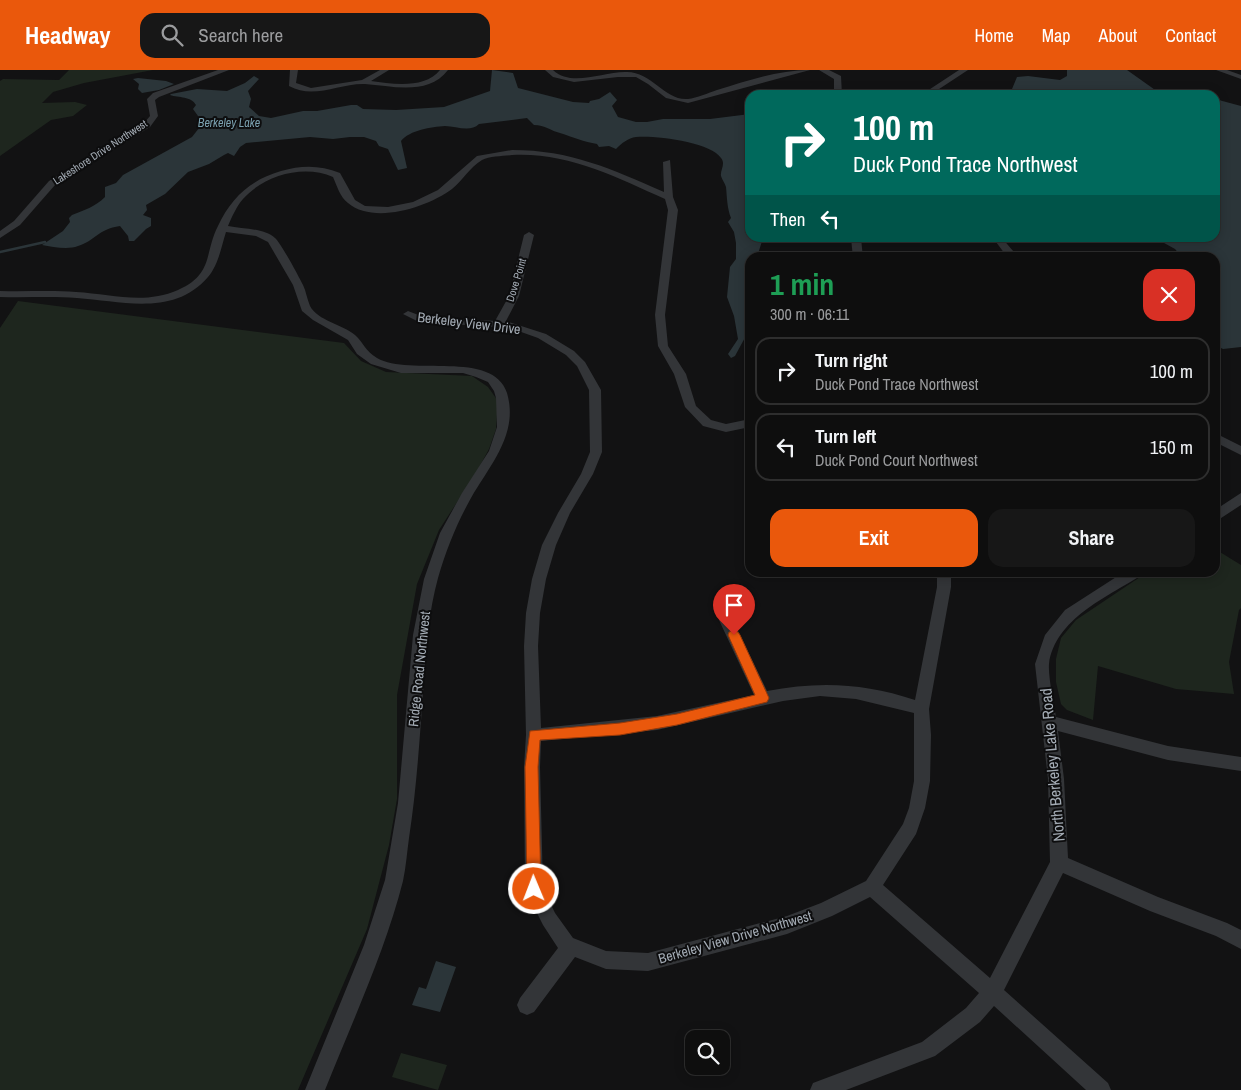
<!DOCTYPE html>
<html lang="en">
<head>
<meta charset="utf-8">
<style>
	body { margin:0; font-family:"Archivo Narrow",sans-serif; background:#171717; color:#f1f3f6; height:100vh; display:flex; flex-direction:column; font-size:19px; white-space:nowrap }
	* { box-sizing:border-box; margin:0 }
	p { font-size:16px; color:#9b9c9e }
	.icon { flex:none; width:28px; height:28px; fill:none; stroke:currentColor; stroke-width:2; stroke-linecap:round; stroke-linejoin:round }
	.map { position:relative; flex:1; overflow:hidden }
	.drawer { position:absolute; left:745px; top:182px; width:475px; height:325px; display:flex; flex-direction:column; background:#0e0e0e; border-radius:15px; box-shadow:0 2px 12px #0003,0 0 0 1px #2e2e2e }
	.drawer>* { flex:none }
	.hud { position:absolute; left:745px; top:20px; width:475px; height:152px; border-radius:15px; box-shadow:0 2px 12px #0003,0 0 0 1px #2e2e2e; background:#00695c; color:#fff; overflow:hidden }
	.buttons { position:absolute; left:685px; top:960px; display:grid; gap:10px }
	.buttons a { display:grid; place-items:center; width:45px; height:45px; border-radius:10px; background:#0e0e0e; box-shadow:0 2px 12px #0003,0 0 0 1px #2e2e2e; font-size:25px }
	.pin { position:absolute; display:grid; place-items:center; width:42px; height:42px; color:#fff; margin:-51px -21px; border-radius:50% 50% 50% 0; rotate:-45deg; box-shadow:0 0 5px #0007 }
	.pin .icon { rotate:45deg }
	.me { position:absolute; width:55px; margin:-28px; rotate:359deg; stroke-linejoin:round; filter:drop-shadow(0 0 4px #0008) }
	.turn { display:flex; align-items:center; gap:18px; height:105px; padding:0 25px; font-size:22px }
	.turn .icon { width:65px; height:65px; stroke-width:2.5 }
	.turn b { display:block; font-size:35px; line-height:42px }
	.then { display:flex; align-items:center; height:48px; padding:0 25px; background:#0003; gap:10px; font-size:19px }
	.round { display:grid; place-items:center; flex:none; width:52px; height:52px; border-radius:15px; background:#171717 }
	.head { display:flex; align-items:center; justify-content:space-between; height:85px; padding:0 25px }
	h1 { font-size:30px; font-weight:700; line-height:38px; color:#1e9e55 }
	.action { display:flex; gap:10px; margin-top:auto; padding:10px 25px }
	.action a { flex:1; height:58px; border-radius:15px; background:#ea580c; color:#fff; font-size:20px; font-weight:700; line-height:58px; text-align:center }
	.action a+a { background:#171717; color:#f1f3f6 }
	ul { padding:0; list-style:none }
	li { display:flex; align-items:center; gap:15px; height:68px; margin:0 10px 8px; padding:0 15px; border:2px solid #2e2e2e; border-radius:15px }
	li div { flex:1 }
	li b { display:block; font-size:19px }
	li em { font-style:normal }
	header { display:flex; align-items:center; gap:30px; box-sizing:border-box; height:70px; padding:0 25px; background:#ea580c; color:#fff }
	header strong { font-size:24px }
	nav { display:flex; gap:28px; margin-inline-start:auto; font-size:18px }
	.search { width:350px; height:45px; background:#171717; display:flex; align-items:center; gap:12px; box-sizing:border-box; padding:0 18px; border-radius:15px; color:#9b9c9e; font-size:19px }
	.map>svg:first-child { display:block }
</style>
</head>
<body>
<header>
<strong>Headway</strong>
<div class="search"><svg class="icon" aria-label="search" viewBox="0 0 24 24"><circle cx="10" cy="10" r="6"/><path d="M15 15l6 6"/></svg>Search here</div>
<nav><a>Home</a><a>Map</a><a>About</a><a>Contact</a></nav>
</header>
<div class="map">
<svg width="1241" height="1020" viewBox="0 0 1241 1020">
	<rect width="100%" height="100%" fill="#121213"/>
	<path fill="#1e261e" d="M69 0H153L84 13 53 22 42 33 75 32 87 35 73 46 51 50 0 86V11L3 9 59 10Z
		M18 231 344 273 361 291 386 302 472 306 488 317 498 331 496 359 489 379 476 403 439 460 417 514 397 625V729L389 775 367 859 298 1020H0V258Z
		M1215 479 1241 495V538L1239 540 1229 592 1234 624 1176 619 1098 596 1093 650 1067 640 1061 634 1056 612V589L1061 568 1076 550 1146 503 1215 502Z
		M401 983 447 995 438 1020 392 1007Z"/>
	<path fill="#2b3539" d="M492 0 513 3 518 18 573 32 589 33 590 31 599 29 610 22 617 30 612 36 618 47 636 52H647L663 49H710L750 44V168H763L757 187 750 188V201L748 209 750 211V226L746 239 748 262 735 286 731 288 728 284 738 269 734 246 727 227 730 197 736 189V173L734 162 728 152 731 148C727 138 727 127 726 117 725 113 722 110 721 106 720 100 726 94 721 88 711 72 654 65 636 67 628 68 622 73 616 79L609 76 599 77 597 74C584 72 573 67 560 63 551 61 545 55 534 55L527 48 479 54C470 63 456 56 445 56 431 57 410 60 401 71L407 98 398 100 388 79 379 76 376 71 364 67H350L333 69 310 67 246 73 240 77 234 86 228 83 224 85 209 94 188 102 165 124 146 135 147 140 143 145 151 148V156L146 159 134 171H129L128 166 120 156C98 159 95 171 78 176 68 180 53 177 42 175L63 161 70 152 69 148 72 145C84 140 95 137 105 127V117L116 113 123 105 192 67 203 53 193 39 196 35C191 26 179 28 170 25L171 24 197 19 227 21 245 13 254 6 259 9 248 21 251 29 249 37 259 46 271 48 303 41H317L351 35H357L363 39 396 40 444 37 490 21Z
		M1067 0H1127L1158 22 1170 25H1204H1001L1012 19 1017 7 1028 6 1060 10 1067 6Z
		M138 8 166 11 174 14 159 20 142 23 138 19 139 14 133 9Z
		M1215 29 1241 36V277L1223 279 1215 275V188L1182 187 1175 179 1155 168H1215Z
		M436 891 456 897 440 942 412 935 419 917 426 919Z"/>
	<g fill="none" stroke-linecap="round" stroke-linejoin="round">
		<path stroke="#2b3539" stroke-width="2.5" d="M0 182 45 172"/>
		<path fill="#333538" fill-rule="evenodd" d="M218 0H229L159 27 155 30 158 46 150 57 55 115 20 155 0 168V161L14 151 49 111 144 53 150 46 147 29 153 23Z
			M290 0H298L296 13 311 18 362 10 380 0H389L371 11C393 14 425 19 440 0H448C428 26 393 16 365 14 339 13 314 30 289 16Z
			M545 0H553C572 18 604 1 627 2 652 2 665 31 688 29 697 28 708 23 717 20 747 11 778 0 810 0L688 33 666 28 648 14 636 7H618L574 12 553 7Z
			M819 0H829L841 6 842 25H834V9Z
			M959 0H968L930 25H921Z
			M1216 0H1227L1241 5V9Z
			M512 80C571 80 611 99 664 122L663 92 670 90 673 127 678 140 665 245 668 276 686 304 696 336 711 350 726 354 750 349V357L726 362 703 356 685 337 674 304 658 276 655 245 668 140 665 129C616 107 567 82 512 85 503 86 490 86 482 90 470 97 463 110 452 119 428 137 374 155 348 133 340 127 337 116 333 107 304 94 264 105 243 129 236 137 232 147 228 156 242 159 264 158 275 168 281 173 299 207 303 215 306 221 307 229 310 236 318 251 342 254 355 265 364 273 365 281 377 288 410 307 493 279 507 323 519 364 490 395 471 428 457 453 446 480 438 508 429 541 426 576 424 610 420 663 417 716 409 768 407 782 406 797 403 811 385 882 352 952 325 1020H305L364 875 385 810 398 733 413 565 424 509 440 463 462 423 489 381 497 357 496 328 494 321 488 312 476 307 463 303H401L371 294 357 284 348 270 313 250 302 241 293 215 268 172 256 166 226 162C221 177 219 194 208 207 174 247 121 231 77 228 51 226 26 228 0 227V221C25 222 51 220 76 222 111 224 144 235 178 220 214 204 204 183 218 156 231 128 250 110 281 101 302 95 320 95 340 103L355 130 365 136 388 137 413 132 438 120 477 86Z
			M529 162 534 165 519 226 506 251 546 264 574 281 585 292 601 320 602 382 593 404 570 443 556 475 546 509 540 543 538 576 541 658 657 646 754 625 719 550 721 546 726 544 731 546 767 621C819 611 864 613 915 630L937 517V502H951V517L929 639 931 665 930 711 925 738 916 764 883 815 990 908 1050 792 1048 709 1035 594 1045 565 1065 540 1124 502H1142L1140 506C1107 527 1055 549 1049 594 1048 607 1054 633 1056 647L1168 676 1241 687V701L1168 690 1058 661 1064 709 1068 788 1158 827 1227 853 1241 860V879L1216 866 1150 841 1063 803 1004 920 1108 1013 1111 1020H1086L994 936 980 952 935 986 846 1020H810L813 1013 922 972 966 938 979 923 870 827 832 846 787 864 648 901 606 899 575 887 534 942 527 945 520 942 517 935 520 928 558 878 543 855 525 819 524 697 526 665 524 576 526 543 532 509 542 475 558 443 581 404 590 382 589 320 577 296 566 285 538 268 510 258 419 252 403 244 408 241 421 246 495 251 509 226 524 165ZM820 626 856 629 914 643V711L909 738 903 754 866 811 821 833 787 846 648 883 606 881 573 868 555 843 543 818 540 697 541 671 657 660 783 631Z
			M851 168H861L863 188H853Z
			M993 168H1002L1019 188H1008Z
			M1104 182 1107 183 1108 188H1098L1101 183Z
			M1215 363 1241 376V385L1215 372Z
			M1241 423V435L1215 452V440Z"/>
	</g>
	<path fill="#ea580c" stroke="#983908" d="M734 560 738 562 740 565 769 628 767 632 677 655 620 665 540 670 538 697 541 819 539 824 534 826 529 824 527 819 525 697 530 661 620 653 677 644 755 625 728 565 729 562Z"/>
	<g text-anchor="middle" stroke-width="4" stroke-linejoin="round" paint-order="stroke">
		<g font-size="11" fill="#a3abb4" stroke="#0d0d0e">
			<text transform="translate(100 82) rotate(-33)" y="4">Lakeshore Drive Northwest</text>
			<text transform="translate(516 210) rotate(-73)" y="4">Dove Point</text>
		</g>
		<g font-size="12" font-style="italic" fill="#7aa0af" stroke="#0d0d0e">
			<text x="229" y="57">Berkeley Lake</text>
		</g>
		<g font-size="14" fill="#a3abb4" stroke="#0d0d0e">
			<text transform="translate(469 253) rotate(7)" y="5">Berkeley View Drive</text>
			<text transform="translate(419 599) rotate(-84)" y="5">Ridge Road Northwest</text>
			<text transform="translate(735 867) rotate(-16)" y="5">Berkeley View Drive Northwest</text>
		</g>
		<g font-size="16" fill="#a3abb4" stroke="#0d0d0e">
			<text transform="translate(1052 695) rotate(-95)" y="6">North Berkeley Lake Road</text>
		</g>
	</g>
</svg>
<div class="buttons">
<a><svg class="icon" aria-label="search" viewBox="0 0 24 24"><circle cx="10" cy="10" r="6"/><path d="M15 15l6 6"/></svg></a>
</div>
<div class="pin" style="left:734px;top:565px;background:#d93025"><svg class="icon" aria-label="arrive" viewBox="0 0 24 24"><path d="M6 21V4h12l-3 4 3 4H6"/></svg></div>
<svg class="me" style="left:534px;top:819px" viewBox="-20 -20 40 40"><circle r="17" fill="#ea580c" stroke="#fff" stroke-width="3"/><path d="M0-11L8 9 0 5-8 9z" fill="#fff"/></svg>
<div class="hud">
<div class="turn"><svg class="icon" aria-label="right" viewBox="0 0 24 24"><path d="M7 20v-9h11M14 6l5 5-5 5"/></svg><div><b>100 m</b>Duck Pond Trace Northwest</div></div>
<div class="then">Then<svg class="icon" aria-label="left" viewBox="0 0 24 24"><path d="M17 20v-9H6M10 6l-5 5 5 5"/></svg></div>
</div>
<section class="drawer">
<div class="head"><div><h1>1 min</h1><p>300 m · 06:11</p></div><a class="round" style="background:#d93025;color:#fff"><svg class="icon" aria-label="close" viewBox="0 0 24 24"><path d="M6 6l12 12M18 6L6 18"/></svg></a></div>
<ul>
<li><svg class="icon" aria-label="right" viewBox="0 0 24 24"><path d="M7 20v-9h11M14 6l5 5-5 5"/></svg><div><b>Turn right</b><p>Duck Pond Trace Northwest</p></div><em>100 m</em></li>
<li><svg class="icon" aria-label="left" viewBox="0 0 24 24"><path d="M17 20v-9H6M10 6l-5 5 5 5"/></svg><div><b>Turn left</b><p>Duck Pond Court Northwest</p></div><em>150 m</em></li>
</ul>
<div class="action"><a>Exit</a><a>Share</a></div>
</section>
</div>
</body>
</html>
